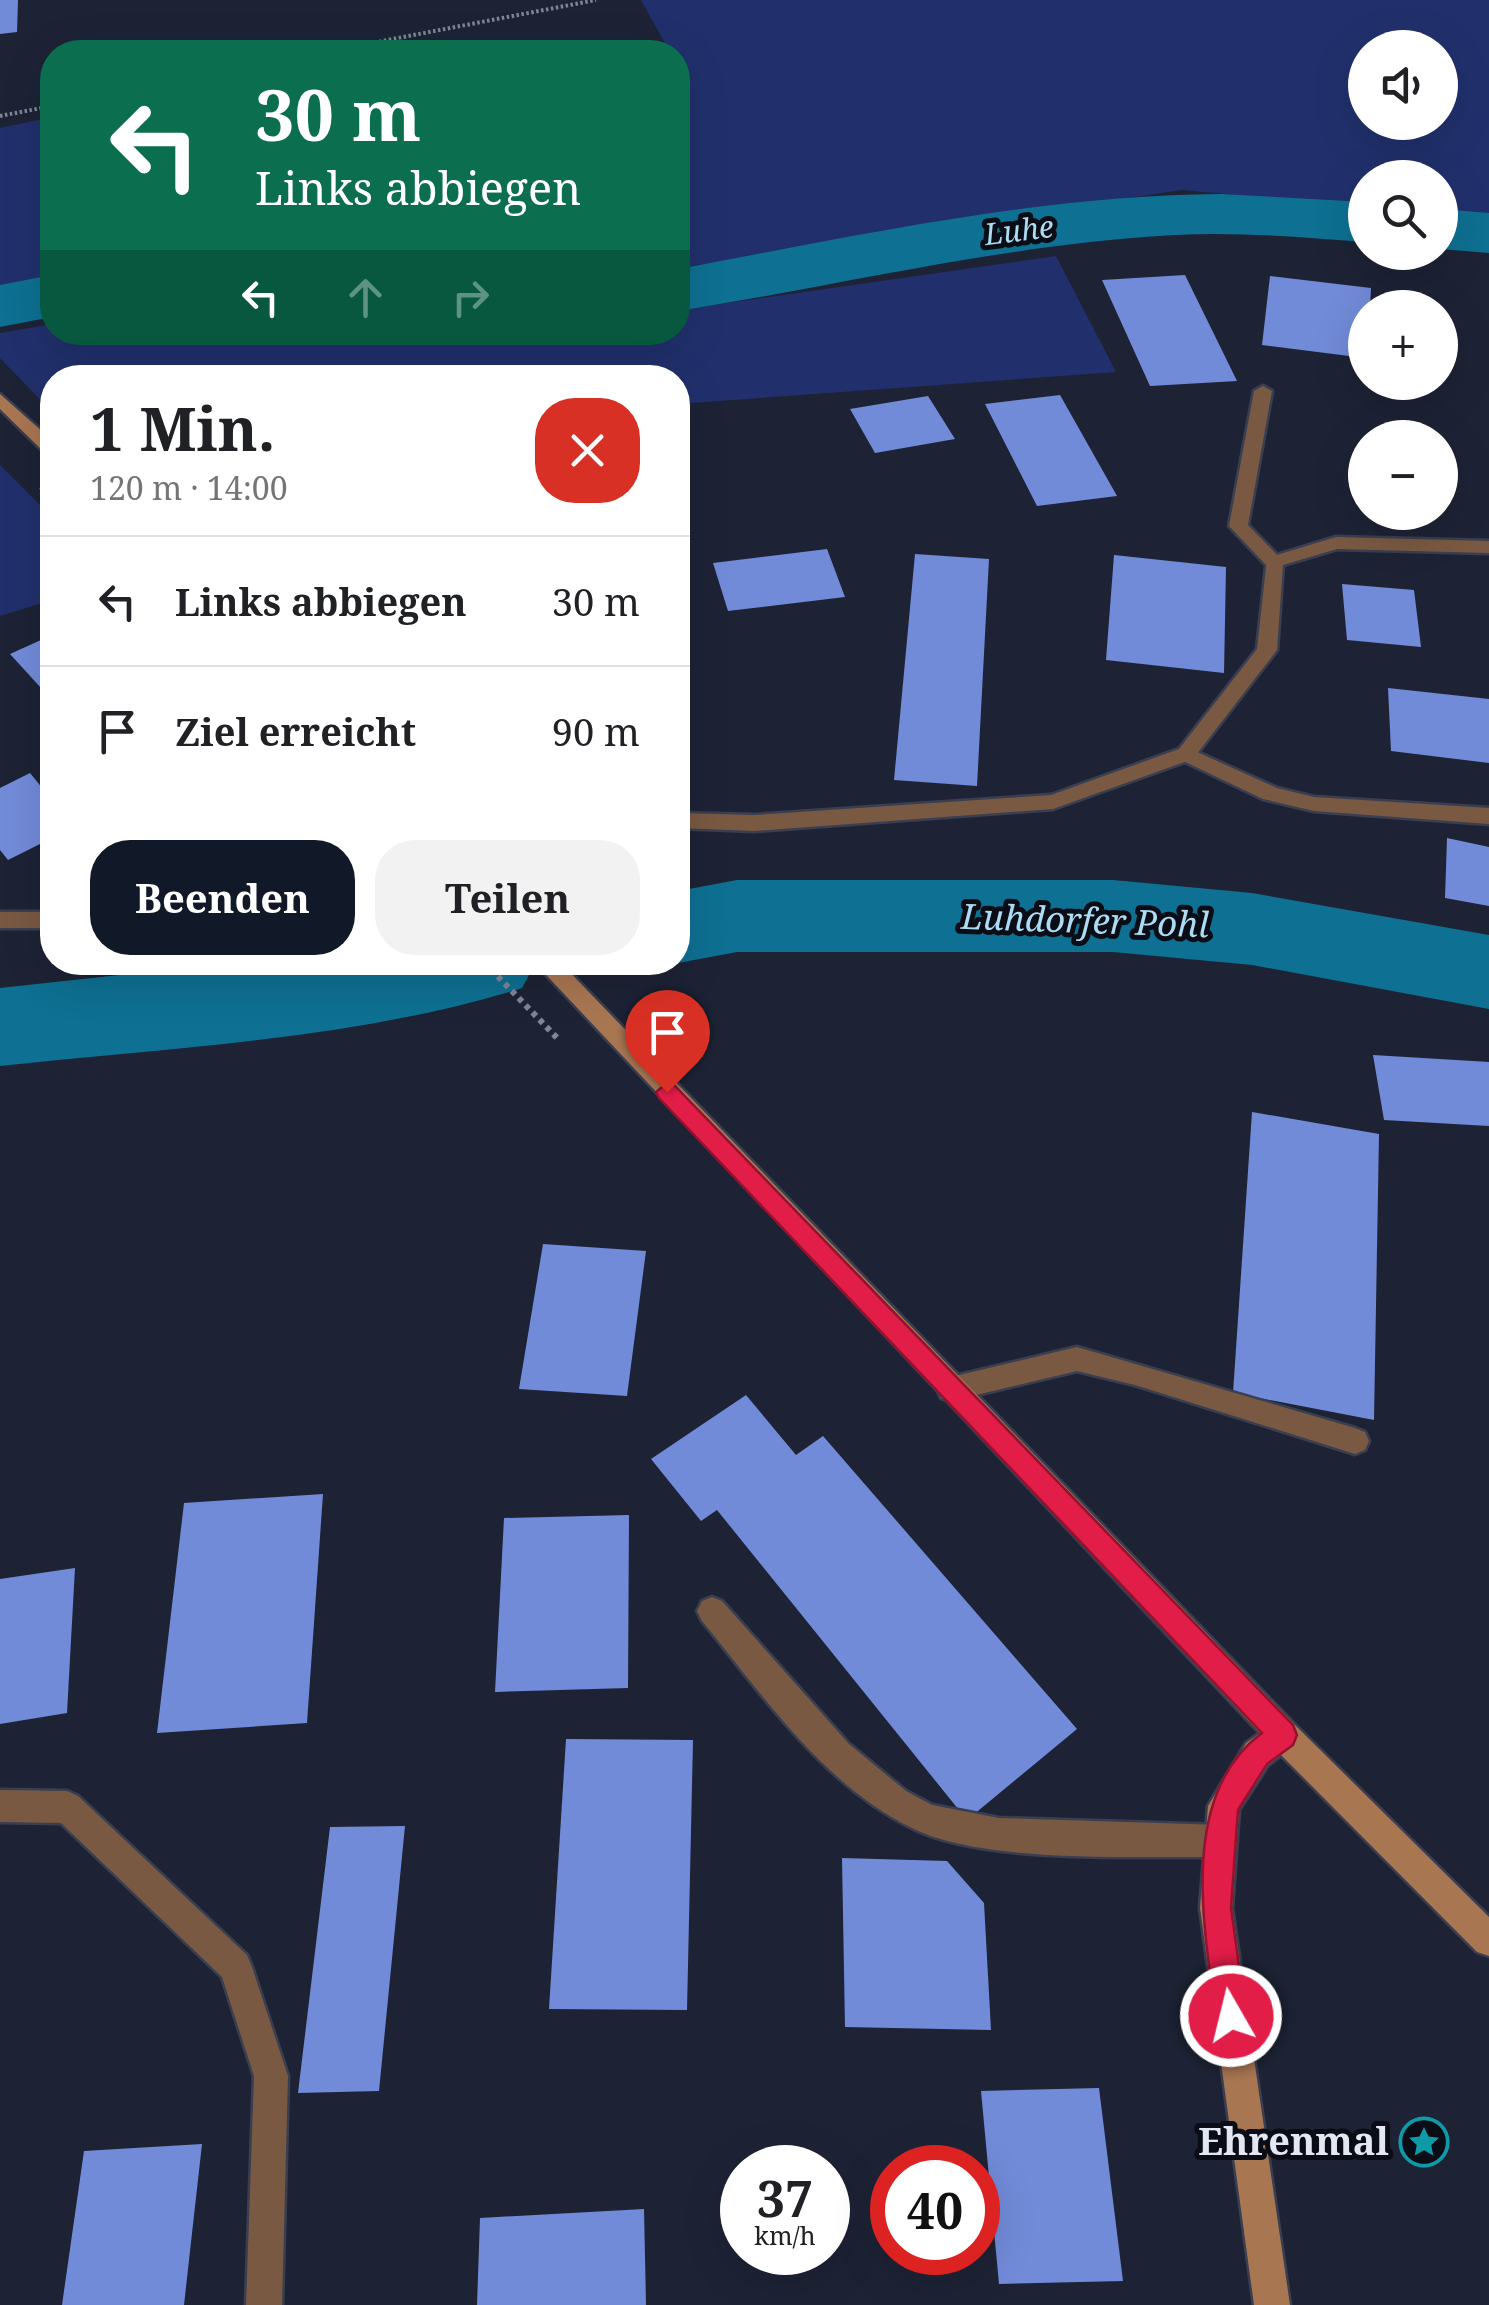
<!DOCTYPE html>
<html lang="de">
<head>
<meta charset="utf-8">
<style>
	body { margin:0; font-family:"Noto Serif",serif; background:#f2f2f2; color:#202124; height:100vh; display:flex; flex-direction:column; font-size:38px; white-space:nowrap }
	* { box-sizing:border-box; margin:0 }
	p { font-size:32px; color:#757577 }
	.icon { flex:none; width:55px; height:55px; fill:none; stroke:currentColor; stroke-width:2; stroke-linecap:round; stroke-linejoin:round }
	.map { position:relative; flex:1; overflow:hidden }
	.drawer { position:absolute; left:40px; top:365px; width:650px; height:610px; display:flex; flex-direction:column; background:#fff; border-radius:40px; box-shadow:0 10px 40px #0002 }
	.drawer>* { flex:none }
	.guide { position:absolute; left:40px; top:40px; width:650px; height:305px; border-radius:40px; box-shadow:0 10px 40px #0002; background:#0b6e4f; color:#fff; overflow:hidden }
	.buttons { position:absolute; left:1348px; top:30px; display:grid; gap:20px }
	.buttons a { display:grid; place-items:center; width:110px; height:110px; border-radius:50%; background:#fff; box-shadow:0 10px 40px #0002; font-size:50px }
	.speed { position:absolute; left:720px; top:2145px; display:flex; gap:20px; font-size:50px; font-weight:700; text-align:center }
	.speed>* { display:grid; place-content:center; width:130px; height:130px; border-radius:50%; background:#fff; box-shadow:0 10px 40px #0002; line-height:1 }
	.speed small { font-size:25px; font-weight:400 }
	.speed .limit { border:15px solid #d22; background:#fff; color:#111 }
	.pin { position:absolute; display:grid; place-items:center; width:85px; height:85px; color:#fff; margin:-102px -42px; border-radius:50% 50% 50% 0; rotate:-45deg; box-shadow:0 0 10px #0007 }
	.pin .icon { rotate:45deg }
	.me { position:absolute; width:110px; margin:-55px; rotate:352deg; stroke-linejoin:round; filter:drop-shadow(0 0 8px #0008) }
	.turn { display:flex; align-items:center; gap:35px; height:210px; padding:0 50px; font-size:45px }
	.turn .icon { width:130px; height:130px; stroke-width:2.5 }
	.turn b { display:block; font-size:70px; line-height:85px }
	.lanes { display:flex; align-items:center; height:95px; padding:0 50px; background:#0003; justify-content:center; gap:50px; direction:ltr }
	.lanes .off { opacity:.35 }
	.round { display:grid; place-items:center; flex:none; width:105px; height:105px; border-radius:40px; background:#f2f2f2 }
	.overview { display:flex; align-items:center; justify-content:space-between; height:170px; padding:0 50px }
	h1 { font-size:60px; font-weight:700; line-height:75px }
	.button { display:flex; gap:20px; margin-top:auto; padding:20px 50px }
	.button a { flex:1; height:115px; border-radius:40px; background:#111827; color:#fff; font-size:40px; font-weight:700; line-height:115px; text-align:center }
	.button a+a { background:#f2f2f2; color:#202124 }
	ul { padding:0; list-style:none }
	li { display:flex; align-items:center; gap:30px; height:130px; padding:0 50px; border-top:2px solid #e0e0e0 }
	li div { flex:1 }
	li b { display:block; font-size:38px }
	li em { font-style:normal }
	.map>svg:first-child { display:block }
</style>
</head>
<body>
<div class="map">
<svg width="1489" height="2305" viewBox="0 0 1489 2305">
	<rect width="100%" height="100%" fill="#1d2335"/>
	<path fill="#21306c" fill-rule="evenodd" d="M641 0H1489V216L1440 212V178H1365V206L1181 190 678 268V52H643L667 47ZM1365 48H1440V122H1365Z
		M52 117V281L0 292V128Z
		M1056 256 1116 372 678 404V378H52V412L0 358V333L52 324V332H678V310Z
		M0 465 52 517V600L0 616Z"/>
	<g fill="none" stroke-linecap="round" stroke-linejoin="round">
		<path fill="#0e7092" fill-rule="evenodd" d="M1222 194 1365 202V242C1302 237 1238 232 1175 235 1006 244 843 285 678 311V269C857 236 1039 195 1222 194Z
			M1440 209 1489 213V253L1440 249Z
			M52 275V317L0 327V285Z
			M737 880H1113L1252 893 1489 935V1009L1252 965 1113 952H737L678 963 676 962 678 891Z
			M239 962H536L522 988C355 1040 173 1047 0 1066V988Z"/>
	</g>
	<path fill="#728bd9" d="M0 0H18L17 32 0 34Z
		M1185 275 1237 381 1150 386 1102 280Z
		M1270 276 1371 288 1370 308H1365V358L1262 345Z
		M1060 395 1117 496 1037 506 985 404Z
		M928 396 955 439 875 453 850 409Z
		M827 549 845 597 728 611 713 563Z
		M915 554 989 559 977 786 894 780Z
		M1114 555 1226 567 1224 673 1106 660Z
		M1342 584 1414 590 1421 647 1347 640Z
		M52 635V700L10 654Z
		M1388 688 1489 699V763L1391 751Z
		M30 773 52 800V838L8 860 0 850V788Z
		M1447 838 1489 847V906L1445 898Z
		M1373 1055 1489 1062V1126L1384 1120Z
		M1252 1112 1379 1134 1374 1420 1233 1393Z
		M543 1244 646 1251 627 1396 519 1389Z
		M746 1395 796 1455 823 1436 1077 1729 967 1820 717 1510 701 1521 651 1459Z
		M323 1494 307 1723 157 1733 184 1503Z
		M629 1515 628 1688 495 1692 504 1518Z
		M75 1568 67 1713 0 1724V1579Z
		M566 1739 693 1740 687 2010 549 2009Z
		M405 1826 379 2091 298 2093 330 1827Z
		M842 1858 947 1861 984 1903 991 2030 845 2027Z
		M1099 2088 1123 2281 999 2284 981 2091Z
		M202 2144 184 2305H62L84 2151Z
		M644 2209 646 2305H477L480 2218Z"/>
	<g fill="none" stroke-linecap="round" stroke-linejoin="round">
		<g stroke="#393e50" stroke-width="5">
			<path id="lane" d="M1263 386 1272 391 1248 525 1284 562 1274 568 1267 566 1229 526 1254 391Z
				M1186 747 1277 788 1314 797 1489 808V824L1314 811 1263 799 1179 759 1175 754 1179 749Z
				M1077 1347 1355 1428 1365 1432 1369 1441 1365 1450 1355 1454 1135 1385 1077 1371 951 1401 941 1398 937 1389 941 1380 951 1377Z
				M712 1597 722 1601 849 1744 906 1791 932 1805 999 1818 1221 1825 1232 1830 1237 1841 1232 1852 1221 1857C1138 1856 983 1864 912 1828 823 1785 763 1695 702 1621L697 1611 702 1601Z
				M0 1790 67 1791 78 1796 247 1955 252 1967 288 2076 282 2305H246L254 2076 222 1977 61 1823 0 1822Z"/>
		</g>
		<g stroke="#393e50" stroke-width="5">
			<path id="street" d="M1336 537 1489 541V553L1337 549 1283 565 1277 650 1193 759 1053 809 755 831 678 828V813L755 815 1051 795 1179 749 1257 649 1267 558Z
				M0 912H52V928H0Z"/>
		</g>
		<g stroke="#393e50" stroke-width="5">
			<path id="secondary" d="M0 394 52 440V455L46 454 0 409Z
				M534 962H560L1294 1724 1489 1917V1956L1477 1952 1281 1755 1268 1765 1239 1810 1232 1908 1290 2305H1254L1200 1908 1208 1806 1246 1743 1260 1733Z"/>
		</g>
		<path stroke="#7f8594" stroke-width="4" stroke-dasharray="2.5 2.5" stroke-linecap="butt" d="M325 52 596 0
			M0 116 52 106"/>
		<path stroke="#7f8594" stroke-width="5" stroke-dasharray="4 4" stroke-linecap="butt" d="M41 487 52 499"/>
		<path stroke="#7f8594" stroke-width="6" stroke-dasharray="5 5" stroke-linecap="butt" d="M484 962 560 1041"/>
		<use href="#lane" fill="#795942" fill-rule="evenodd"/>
		<use href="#street" fill="#795942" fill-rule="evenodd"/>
		<use href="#secondary" fill="#a97652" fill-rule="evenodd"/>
	</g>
	<path fill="#e11d48" stroke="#92132f" stroke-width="2.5" d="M667 1083 675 1086 1293 1725 1297 1735 1293 1745 1267 1764 1238 1810 1231 1908 1246 2016 1242 2027 1231 2032 1220 2027 1216 2016C1204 1928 1178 1795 1262 1733L659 1098 656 1092Z"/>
	<defs>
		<g id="sight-ring" transform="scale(2.5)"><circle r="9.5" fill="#0a0d15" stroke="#0f9aa8" stroke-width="1.5"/><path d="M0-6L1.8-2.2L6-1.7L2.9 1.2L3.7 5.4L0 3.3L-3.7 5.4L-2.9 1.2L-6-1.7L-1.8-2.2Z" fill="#0f9aa8"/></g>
	</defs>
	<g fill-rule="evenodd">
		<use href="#sight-ring" x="1424" y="2142"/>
	</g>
	<g text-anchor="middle" stroke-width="10" stroke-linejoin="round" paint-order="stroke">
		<g font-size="30" font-style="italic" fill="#abdcf3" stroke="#0a0d15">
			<text transform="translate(1019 231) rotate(-7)" y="10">Luhe</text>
		</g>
		<g font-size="35" font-style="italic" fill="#abdcf3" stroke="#0a0d15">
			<text transform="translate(1085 921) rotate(2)" y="12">Luhdorfer Pohl</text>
		</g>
		<g font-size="38" font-weight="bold" fill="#e2e7f3" stroke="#0a0d15" text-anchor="end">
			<text x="1389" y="2155">Ehrenmal</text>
		</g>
	</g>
</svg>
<div class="buttons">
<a><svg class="icon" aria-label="sound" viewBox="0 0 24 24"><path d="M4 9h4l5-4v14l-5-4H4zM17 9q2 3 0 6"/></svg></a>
<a><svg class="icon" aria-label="search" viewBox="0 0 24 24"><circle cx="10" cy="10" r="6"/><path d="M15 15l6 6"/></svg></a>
<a>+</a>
<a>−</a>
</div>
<div class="speed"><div>37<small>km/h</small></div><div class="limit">40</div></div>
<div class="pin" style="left:667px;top:1092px;background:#d93025"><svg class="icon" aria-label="arrive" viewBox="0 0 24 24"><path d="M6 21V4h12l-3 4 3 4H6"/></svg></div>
<svg class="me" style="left:1231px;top:2016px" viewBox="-20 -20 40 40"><circle r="17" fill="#e11d48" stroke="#fff" stroke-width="3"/><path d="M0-11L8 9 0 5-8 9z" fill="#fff"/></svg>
<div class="guide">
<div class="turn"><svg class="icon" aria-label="left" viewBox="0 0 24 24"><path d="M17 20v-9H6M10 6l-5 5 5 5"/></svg><div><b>30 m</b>Links abbiegen</div></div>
<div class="lanes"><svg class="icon" aria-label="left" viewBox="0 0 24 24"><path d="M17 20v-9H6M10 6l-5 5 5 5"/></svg><svg class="icon off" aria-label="ahead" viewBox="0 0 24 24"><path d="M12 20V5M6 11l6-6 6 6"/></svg><svg class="icon off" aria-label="right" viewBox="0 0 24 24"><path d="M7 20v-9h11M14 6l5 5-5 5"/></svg></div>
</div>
<section class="drawer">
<div class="overview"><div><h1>1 Min.</h1><p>120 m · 14:00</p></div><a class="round" style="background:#d93025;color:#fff"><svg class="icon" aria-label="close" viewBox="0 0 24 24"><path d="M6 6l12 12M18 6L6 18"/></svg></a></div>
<ul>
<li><svg class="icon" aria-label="left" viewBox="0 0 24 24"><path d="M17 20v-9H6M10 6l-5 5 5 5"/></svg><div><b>Links abbiegen</b></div><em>30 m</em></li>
<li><svg class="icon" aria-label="arrive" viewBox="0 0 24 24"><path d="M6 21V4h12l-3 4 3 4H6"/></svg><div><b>Ziel erreicht</b></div><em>90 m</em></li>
</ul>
<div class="button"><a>Beenden</a><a>Teilen</a></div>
</section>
</div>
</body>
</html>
